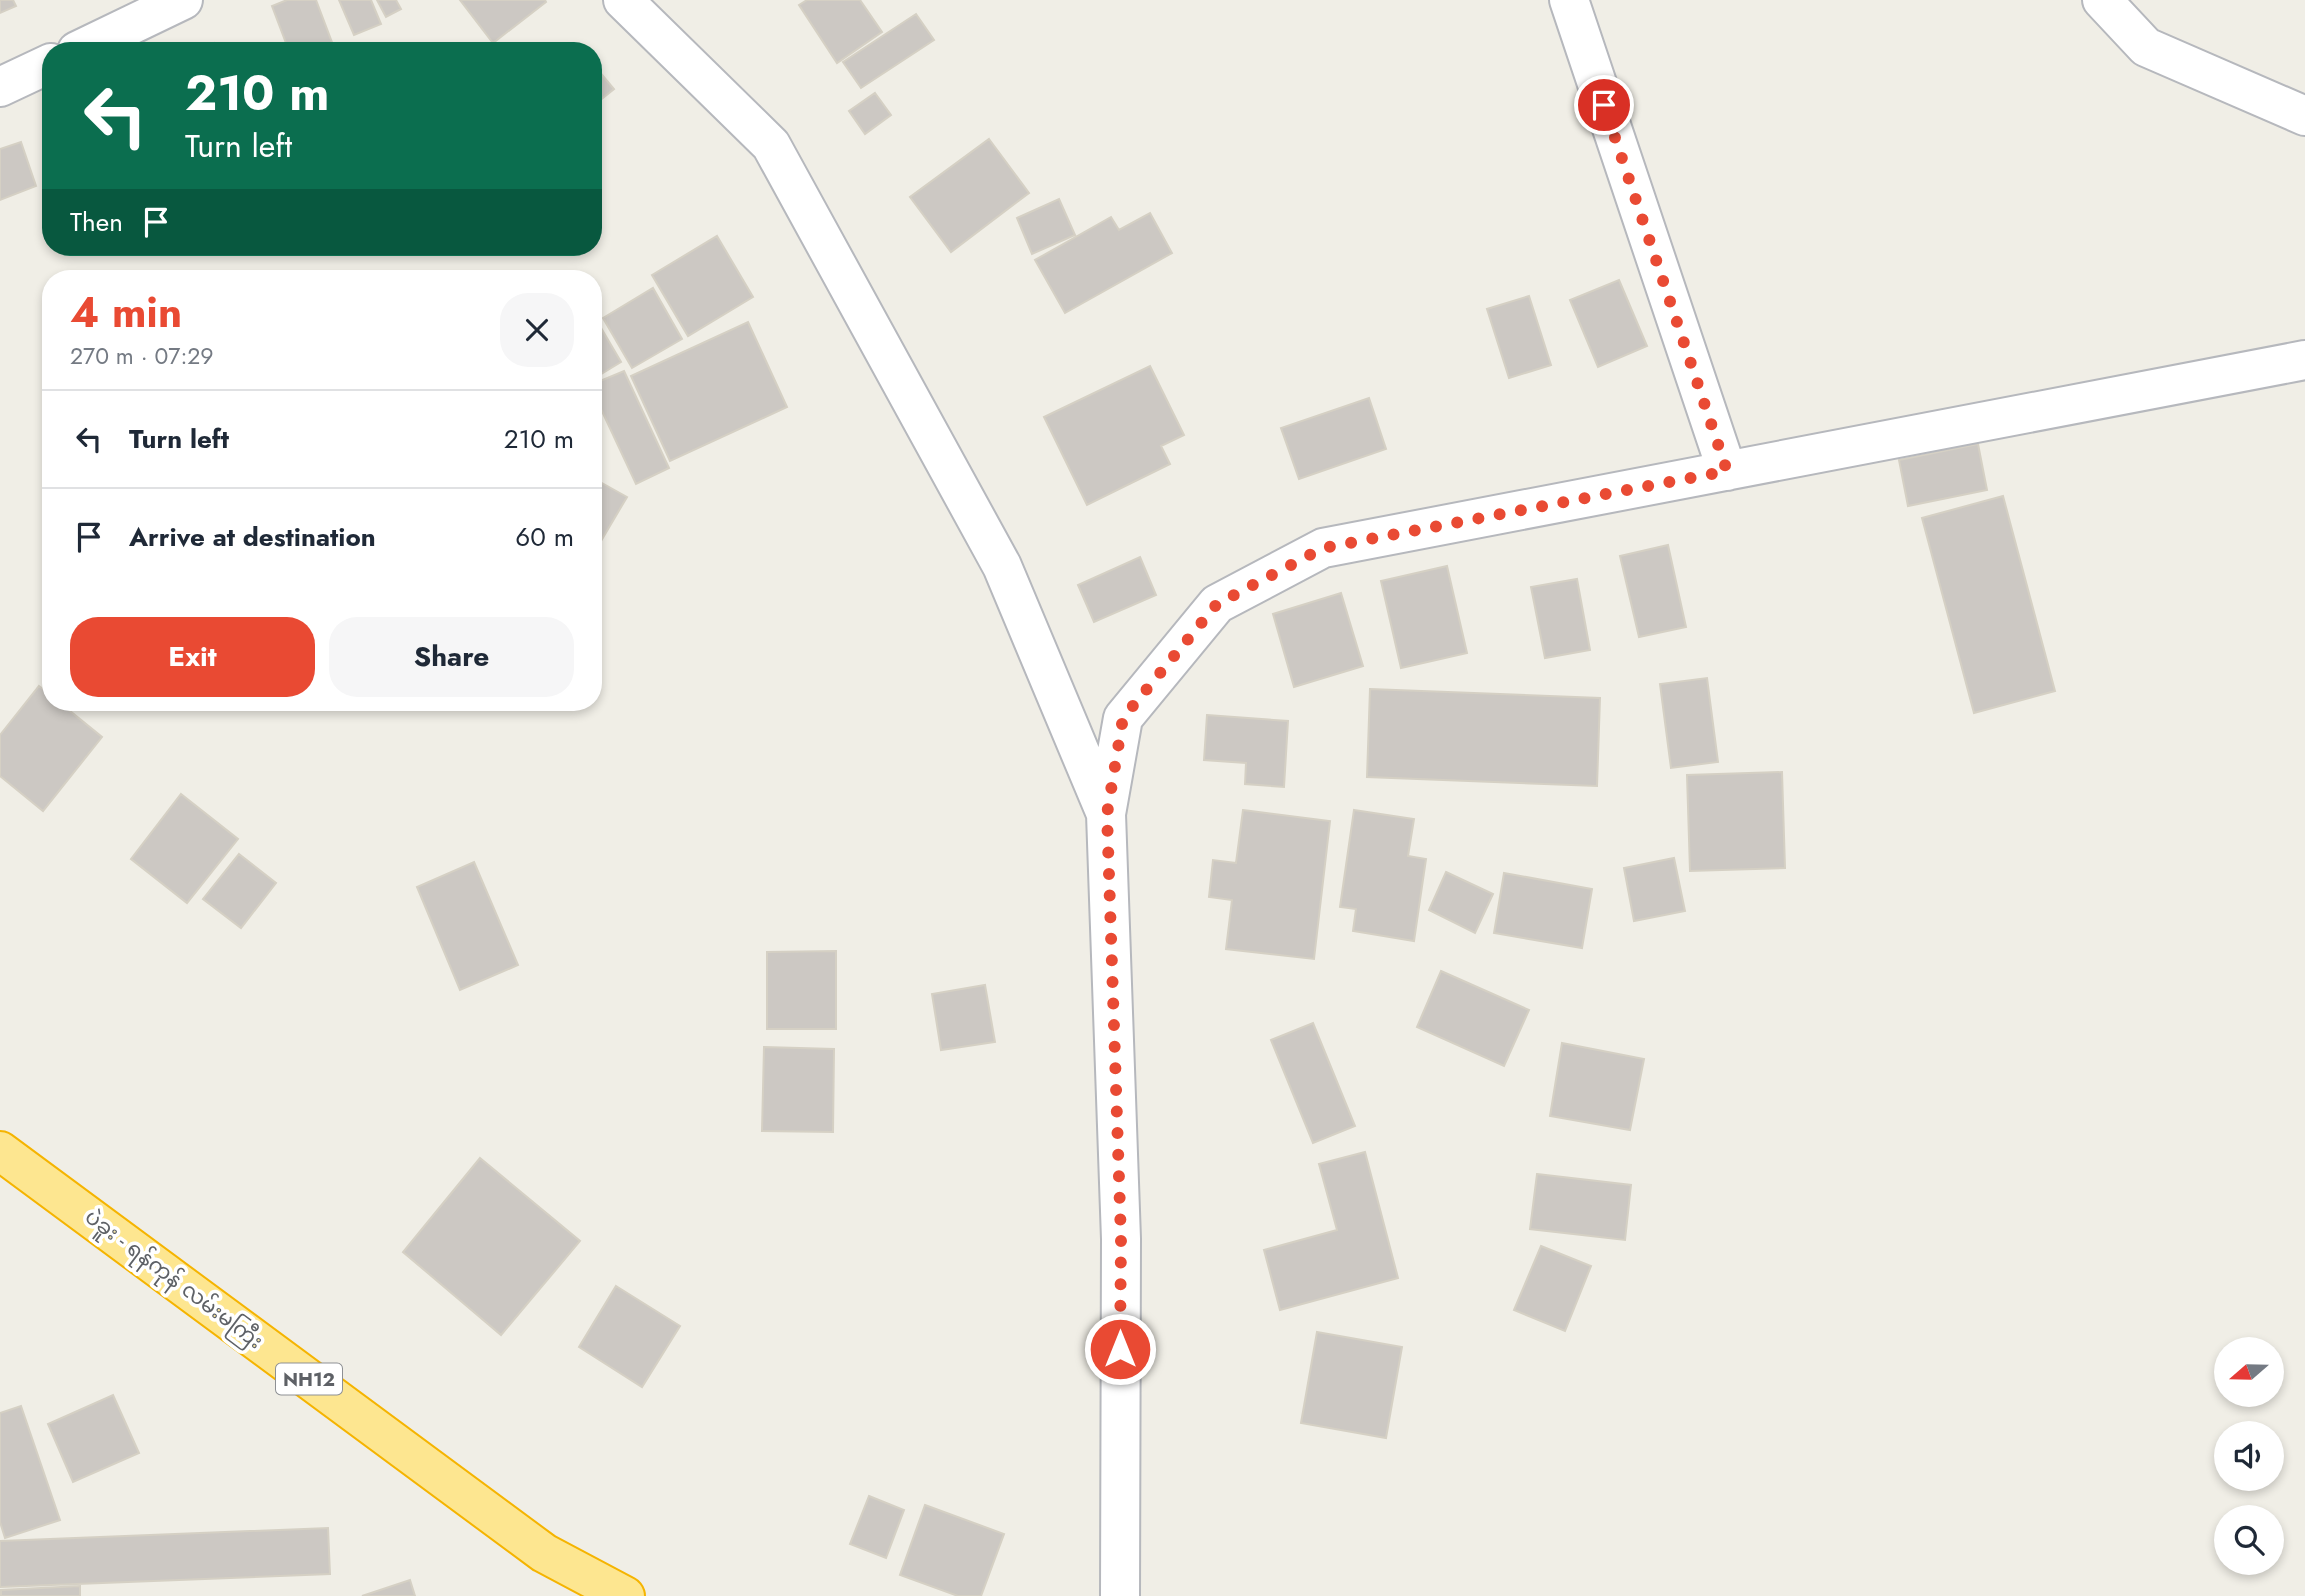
<!DOCTYPE html>
<html lang="en">
<head>
<meta charset="utf-8">
<style>
	body { margin:0; font-family:Jost,"Noto Sans Myanmar",sans-serif; background:#f6f6f7; color:#1f2937; height:100vh; display:flex; flex-direction:column; font-size:26px; white-space:nowrap }
	* { box-sizing:border-box; margin:0 }
	p { font-size:23px; color:#747a83 }
	.icon { flex:none; width:38px; height:38px; fill:none; stroke:currentColor; stroke-width:2; stroke-linecap:round; stroke-linejoin:round }
	.map { position:relative; flex:1; overflow:hidden }
	.drawer { position:absolute; left:42px; top:270px; width:560px; height:441px; display:flex; flex-direction:column; background:#fff; border-radius:28px; box-shadow:0 4px 10px #0003 }
	.drawer>* { flex:none }
	.hud { position:absolute; left:42px; top:42px; width:560px; height:214px; border-radius:28px; box-shadow:0 4px 10px #0003; background:#0b6e4f; color:#fff; overflow:hidden }
	.needle { width:46px; rotate:250deg }
	.fabs { position:absolute; left:2214px; top:1337px; display:grid; gap:14px }
	.fabs a { display:grid; place-items:center; width:70px; height:70px; border-radius:50%; background:#fff; box-shadow:0 4px 10px #0003; font-size:35px }
	.pin { position:absolute; display:grid; place-items:center; width:60px; height:60px; color:#fff; margin:-30px; border:4px solid #fff; border-radius:50%; box-shadow:0 2px 7px #0007 }
	.me { position:absolute; width:77px; margin:-38px; rotate:0deg; stroke-linejoin:round; filter:drop-shadow(0 0 5px #0008) }
	.turn { display:flex; align-items:center; gap:24px; height:147px; padding:0 28px; font-size:32px }
	.turn .icon { width:91px; height:91px; stroke-width:2.5 }
	.turn b { display:block; font-size:49px; line-height:60px }
	.then { display:flex; align-items:center; height:66px; padding:0 28px; background:#0003; gap:14px; font-size:26px }
	.round { display:grid; place-items:center; flex:none; width:74px; height:74px; border-radius:28px; background:#f6f6f7 }
	.head { display:flex; align-items:center; justify-content:space-between; height:119px; padding:0 28px }
	h1 { font-size:42px; font-weight:700; line-height:52px; color:#e94a33 }
	.cta { display:flex; gap:14px; margin-top:auto; padding:14px 28px }
	.cta a { flex:1; height:80px; border-radius:28px; background:#e94a33; color:#fff; font-size:28px; font-weight:700; line-height:80px; text-align:center }
	.cta a+a { background:#f6f6f7; color:#1f2937 }
	ul { padding:0; list-style:none }
	li { display:flex; align-items:center; gap:21px; height:98px; padding:0 28px; border-top:2px solid #e0e1e3 }
	li div { flex:1 }
	li b { display:block; font-size:26px }
	li em { font-style:normal }
	.map>svg:first-child { display:block }
</style>
</head>
<body>
<div class="map">
<svg width="2305" height="1596" viewBox="0 0 2305 1596">
	<rect width="100%" height="100%" fill="#f0eee6"/>
	<path fill="#ccc8c3" stroke="#d5d0c4" stroke-width="2" d="M0 0H13L16 6 0 13Z
		M287 0H316L333 45 318 51H289L272 6Z
		M339 0H371L381 24 354 35Z
		M377 0H396L401 9 386 17Z
		M460 0H545L546 2 493 43Z
		M807 0H860L882 32 837 63 799 5Z
		M916 14 934 40 861 88 843 62Z
		M214 43 216 51H189V50Z
		M593 64 614 89 593 106Z
		M875 93 891 115 865 134 849 111Z
		M989 139 1029 193 951 252 910 197Z
		M21 142 36 186 0 200V149Z
		M1059 199 1075 235 1032 254 1017 218Z
		M1150 213 1172 253 1065 313 1035 260 1111 217 1119 230Z
		M717 236 753 297 688 336 652 275Z
		M1619 280 1647 346 1598 367 1570 300Z
		M653 288 682 339 632 368 603 318Z
		M1529 296 1551 365 1509 378 1487 309Z
		M597 321 621 362 593 379V323Z
		M748 322 787 407 670 461 631 376Z
		M1150 366 1184 435 1161 446 1170 464 1087 505 1044 417Z
		M624 371 669 468 636 484 593 392V384Z
		M1369 398 1386 449 1299 479 1281 428Z
		M1978 444 1987 490 1908 506 1899 460Z
		M593 478 627 497 601 541 593 536Z
		M2003 496 2055 691 1974 713 1922 518Z
		M1668 545 1686 627 1639 637 1620 556Z
		M1140 557 1156 595 1094 622 1078 585Z
		M1447 566 1467 653 1401 668 1381 581Z
		M1577 579 1590 650 1545 658 1531 587Z
		M1341 593 1363 666 1294 687 1273 614Z
		M1707 678 1718 762 1671 768 1660 684Z
		M39 686 51 695V702H59L102 737 43 811 0 776V735Z
		M1370 689 1600 698 1597 786 1367 777Z
		M1207 715 1288 721 1284 787 1245 784 1246 763 1204 760Z
		M1782 772 1785 868 1690 871 1687 775Z
		M181 794 238 839 187 903 131 859Z
		M1243 810 1330 821 1314 959 1226 949 1232 900 1209 897 1213 860 1236 863Z
		M1354 810 1414 819 1408 856 1426 859 1414 941 1353 931 1356 909 1340 907Z
		M239 854 276 883 241 928 203 899Z
		M1674 858 1685 911 1634 921 1624 868Z
		M474 862 518 965 460 990 417 887Z
		M1446 872 1493 894 1475 933 1429 910Z
		M1504 873 1592 889 1582 948 1494 933Z
		M836 951V1029H767V952Z
		M1441 971 1529 1010 1504 1066 1417 1027Z
		M985 985 995 1042 941 1050 932 994Z
		M1313 1023 1355 1126 1313 1143 1271 1040Z
		M1562 1043 1644 1059 1630 1130 1550 1116Z
		M764 1047 834 1049 833 1132 762 1131Z
		M1365 1152 1398 1278 1280 1310 1264 1250 1337 1230 1319 1164Z
		M480 1158 580 1241 501 1335 403 1252Z
		M1537 1174 1631 1185 1625 1240 1530 1229Z
		M1541 1246 1591 1266 1565 1331 1514 1310Z
		M616 1286 680 1326 642 1387 579 1347Z
		M1317 1332 1402 1347 1386 1438 1301 1423Z
		M113 1395 139 1453 73 1482 48 1424Z
		M21 1406 60 1520 5 1538 0 1522V1413Z
		M869 1496 904 1510 886 1558 850 1544Z
		M925 1505 1004 1534 981 1596H958L900 1575Z
		M328 1528 330 1574 0 1587V1541Z
		M410 1580 415 1596H362Z
		M80 1586V1596H1V1590Z"/>
	<g fill="none" stroke-linecap="round" stroke-linejoin="round">
		<g stroke="#b6b8bd" stroke-width="42">
			<path id="minor" d="M623 0 771 145 1002 566 1106 814 1121 1239 1120 1596
				M1569 0 1727 471
				M2102 0 2146 47 2305 116
				M77 51 183 0
				M0 87 51 63
				M1106 814 1123 718 1217 604 1323 548 2305 360"/>
		</g>
		<g stroke="#f5b401" stroke-width="42">
			<path id="highway" d="M0 1151 544 1553 625 1596"/>
		</g>
		<use href="#minor" stroke="#fff" stroke-width="38"/>
		<use href="#highway" stroke="#fde690" stroke-width="38"/>
	</g>
	<g fill="none" stroke-linecap="round" stroke-linejoin="round">
		<path stroke="#e94a33" stroke-width="12" stroke-dasharray="0 21.6" d="M1120 1349 1121 1239 1107 814 1123 718 1217 604 1323 548 1727 471 1604 105"/>
	</g>
	<g text-anchor="middle" stroke-width="7" stroke-linejoin="round" paint-order="stroke">
		<rect fill="#fff" stroke="#8e9094" stroke-width="2" x="276" y="1363.5" width="66" height="31" rx="5"/>
		<g font-size="19" font-weight="bold" fill="#5e6166">
			<text x="309" y="1386">NH12</text>
		</g>
		<g font-size="21" fill="#5e6166" stroke="#fff">
			<text transform="translate(174 1279) rotate(37)" y="7">ပဲခူး - ရန်ကုန် လမ်းမကြီး</text>
		</g>
	</g>
</svg>
<div class="fabs">
<a><svg class="needle" viewBox="-14 -14 28 28"><path d="M0-13l5 13h-10z" fill="#e53935"/><path d="M0 13l5-13h-10z" fill="#747a83"/></svg></a>
<a><svg class="icon" aria-label="sound" viewBox="0 0 24 24"><path d="M4 9h4l5-4v14l-5-4H4zM17 9q2 3 0 6"/></svg></a>
<a><svg class="icon" aria-label="search" viewBox="0 0 24 24"><circle cx="10" cy="10" r="6"/><path d="M15 15l6 6"/></svg></a>
</div>
<div class="pin" style="left:1604px;top:105px;background:#d93025"><svg class="icon" aria-label="arrive" viewBox="0 0 24 24"><path d="M6 21V4h12l-3 4 3 4H6"/></svg></div>
<svg class="me" style="left:1120px;top:1349px" viewBox="-20 -20 40 40"><circle r="17" fill="#e94a33" stroke="#fff" stroke-width="3"/><path d="M0-11L8 9 0 5-8 9z" fill="#fff"/></svg>
<div class="hud">
<div class="turn"><svg class="icon" aria-label="left" viewBox="0 0 24 24"><path d="M17 20v-9H6M10 6l-5 5 5 5"/></svg><div><b>210 m</b>Turn left</div></div>
<div class="then">Then<svg class="icon" aria-label="arrive" viewBox="0 0 24 24"><path d="M6 21V4h12l-3 4 3 4H6"/></svg></div>
</div>
<section class="drawer">
<div class="head"><div><h1>4 min</h1><p>270 m · 07:29</p></div><a class="round"><svg class="icon" aria-label="close" viewBox="0 0 24 24"><path d="M6 6l12 12M18 6L6 18"/></svg></a></div>
<ul>
<li><svg class="icon" aria-label="left" viewBox="0 0 24 24"><path d="M17 20v-9H6M10 6l-5 5 5 5"/></svg><div><b>Turn left</b></div><em>210 m</em></li>
<li><svg class="icon" aria-label="arrive" viewBox="0 0 24 24"><path d="M6 21V4h12l-3 4 3 4H6"/></svg><div><b>Arrive at destination</b></div><em>60 m</em></li>
</ul>
<div class="cta"><a>Exit</a><a>Share</a></div>
</section>
</div>
</body>
</html>
